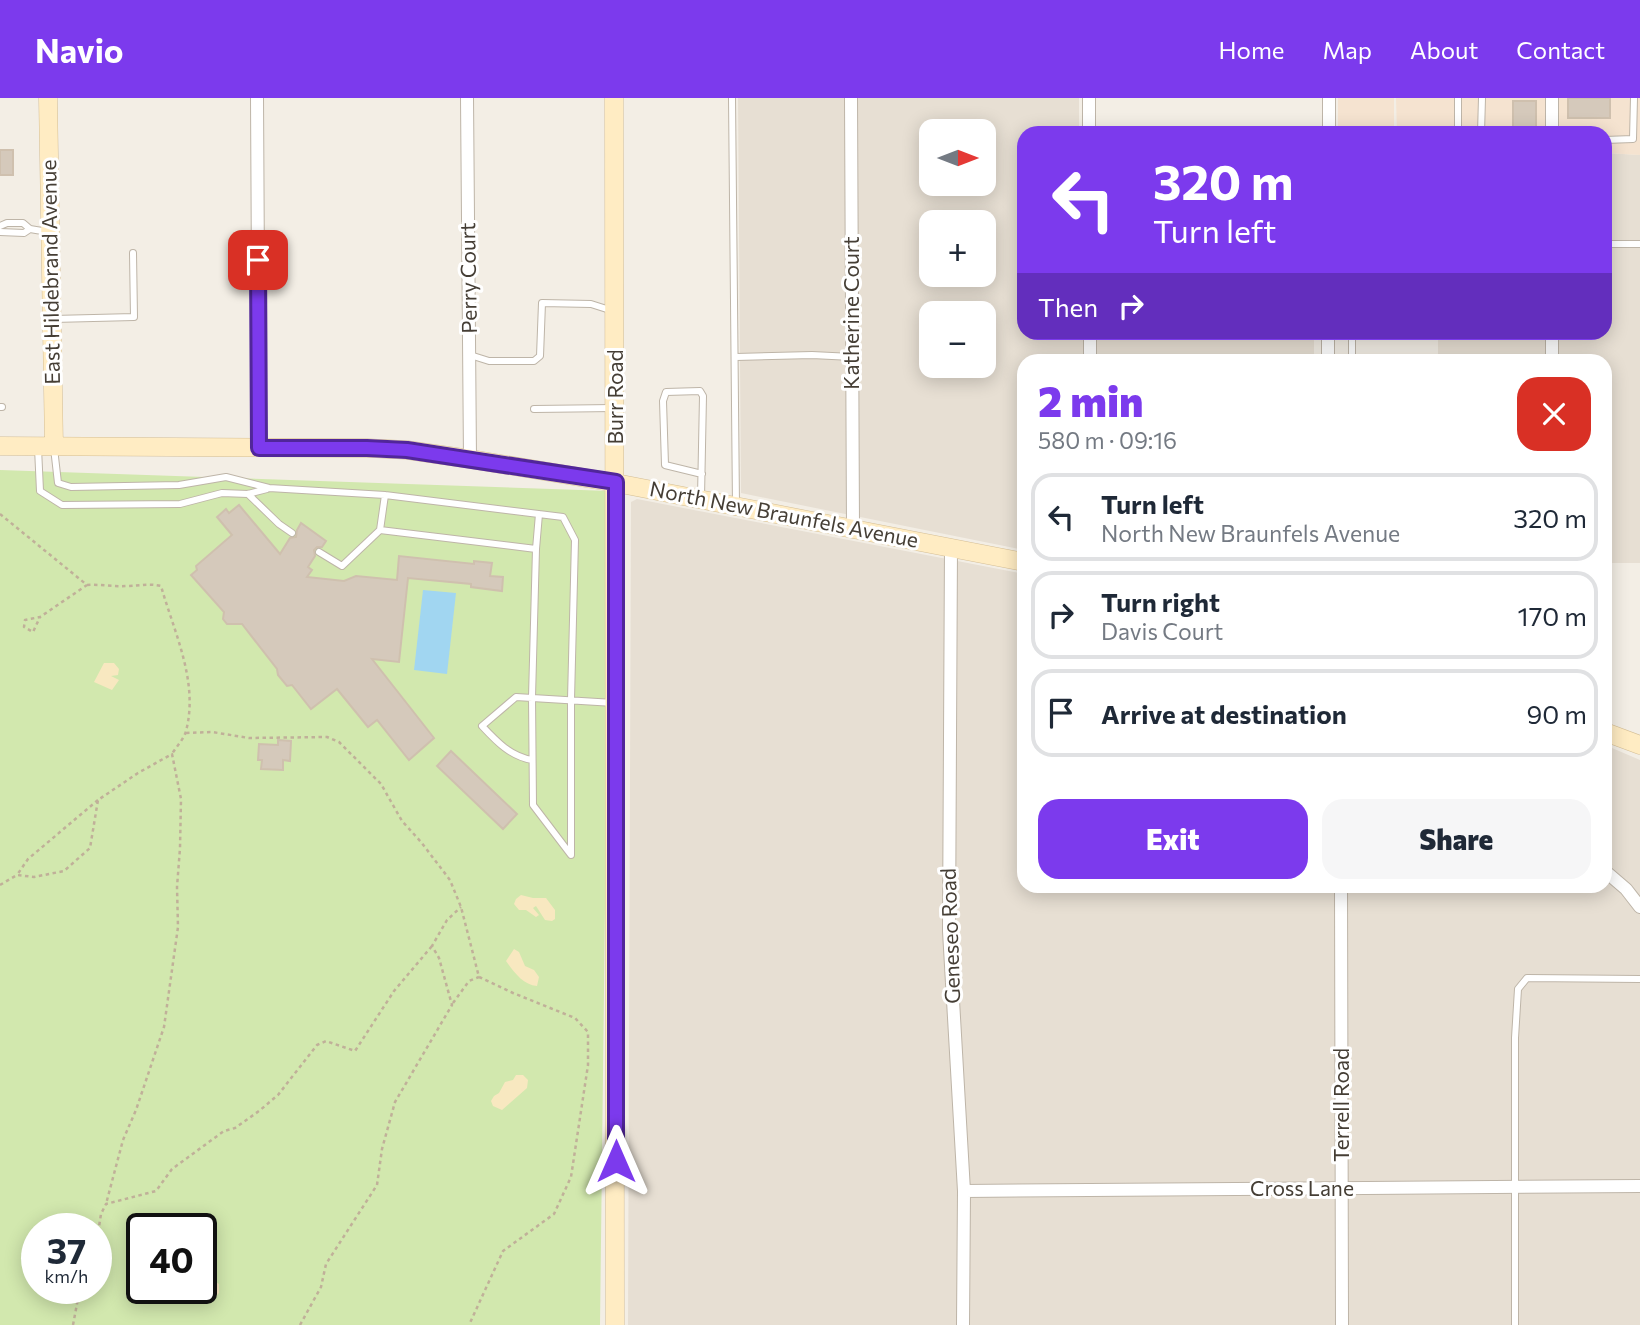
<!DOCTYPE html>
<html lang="en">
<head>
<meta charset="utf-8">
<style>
	body { margin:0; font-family:Commissioner,sans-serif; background:#f6f6f7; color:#1f2937; height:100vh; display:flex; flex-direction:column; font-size:26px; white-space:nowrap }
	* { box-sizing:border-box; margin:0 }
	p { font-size:23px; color:#747a83 }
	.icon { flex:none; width:38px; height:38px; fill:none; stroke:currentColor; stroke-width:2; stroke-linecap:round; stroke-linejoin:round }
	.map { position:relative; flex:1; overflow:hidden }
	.side { position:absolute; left:1017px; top:256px; width:595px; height:539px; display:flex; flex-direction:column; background:#fff; border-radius:21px; box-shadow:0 4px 18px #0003 }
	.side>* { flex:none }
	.guide { position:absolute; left:1017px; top:28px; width:595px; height:214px; border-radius:21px; box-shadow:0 4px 18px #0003; background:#7c3aed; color:#fff; overflow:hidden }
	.needle { width:46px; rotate:90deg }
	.fabs { position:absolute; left:919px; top:21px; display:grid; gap:14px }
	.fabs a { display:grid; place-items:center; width:77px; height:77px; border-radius:14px; background:#fff; box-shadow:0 4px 18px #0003; font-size:35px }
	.speed { position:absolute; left:21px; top:1115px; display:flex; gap:14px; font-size:35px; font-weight:700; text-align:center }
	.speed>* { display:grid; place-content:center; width:91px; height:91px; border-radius:50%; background:#fff; box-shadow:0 4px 18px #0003; line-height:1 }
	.speed small { font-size:18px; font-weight:400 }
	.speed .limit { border:4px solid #111; border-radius:10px; background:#fff; color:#111 }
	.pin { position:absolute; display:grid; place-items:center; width:60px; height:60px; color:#fff; margin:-30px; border-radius:14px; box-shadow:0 4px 10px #0006 }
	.me { position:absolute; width:77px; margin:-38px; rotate:0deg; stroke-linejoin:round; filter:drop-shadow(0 0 5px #0008) }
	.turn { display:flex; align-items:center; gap:24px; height:147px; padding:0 21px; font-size:32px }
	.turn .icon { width:91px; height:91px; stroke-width:2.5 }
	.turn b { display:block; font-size:49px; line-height:60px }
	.then { display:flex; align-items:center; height:66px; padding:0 21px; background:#0003; gap:14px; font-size:26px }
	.round { display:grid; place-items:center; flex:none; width:74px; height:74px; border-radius:21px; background:#f6f6f7 }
	.head { display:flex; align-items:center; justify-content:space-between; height:119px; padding:0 21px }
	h1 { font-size:42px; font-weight:800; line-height:52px; color:#7c3aed }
	.primary-button { display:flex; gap:14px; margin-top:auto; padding:14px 21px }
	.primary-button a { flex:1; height:80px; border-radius:21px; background:#7c3aed; color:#fff; font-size:28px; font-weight:800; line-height:80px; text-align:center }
	.primary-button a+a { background:#f6f6f7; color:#1f2937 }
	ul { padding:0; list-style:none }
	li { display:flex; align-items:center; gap:21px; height:88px; margin:0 14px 10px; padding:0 7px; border:4px solid #e0e1e3; border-radius:21px }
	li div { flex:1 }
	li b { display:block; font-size:26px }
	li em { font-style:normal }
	header { display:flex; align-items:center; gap:42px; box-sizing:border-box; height:98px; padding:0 35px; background:#7c3aed; color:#fff }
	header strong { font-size:33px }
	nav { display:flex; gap:38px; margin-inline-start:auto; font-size:24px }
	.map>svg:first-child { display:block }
</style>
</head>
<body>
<header>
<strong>Navio</strong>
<nav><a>Home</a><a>Map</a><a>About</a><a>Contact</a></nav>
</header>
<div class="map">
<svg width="1640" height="1227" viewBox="0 0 1640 1227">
	<rect width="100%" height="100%" fill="#f3eee5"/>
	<path fill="#e7dfd3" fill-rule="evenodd" d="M738 0H1079V35H1024V234L1314 235V262H1024V452L741 395ZM931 33H984V86H931ZM931 124H984V177H931ZM931 215H984V268H931Z
		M1605 55 1640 57V465H1605V262H1438V235L1605 234Z
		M637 401 1024 476V788H1605V647L1640 662V1227H628L631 404Z"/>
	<path fill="#f5e3d0" d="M1338 0H1394V35H1338Z
		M1396 0H1640V57L1605 55V35H1397Z"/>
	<path fill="#d2e8ae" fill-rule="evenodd" d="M0 372 610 393 600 1227H0ZM37 1130H96V1190H37ZM142 1130H201V1190H142Z"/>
	<path fill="#f8e8c0" d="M104 565H114L119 571 118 577 111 578 119 582 112 592 94 584Z
		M521 797 533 800H546L555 812V821L552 823 545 822 536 808 533 810 539 817 536 819 526 812H519L514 806 516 801Z
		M514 851 519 854 525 868 534 872 539 879 537 888C523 887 514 874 506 863Z
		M516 977H523L528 982 527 990 502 1012 493 1008 491 1003 494 998 499 995 505 984 513 982Z
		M203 1176 219 1186V1195L212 1202C207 1202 199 1194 198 1190H201V1177Z"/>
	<path fill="#a1d6f1" d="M423 492 456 495 447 576 414 572Z"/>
	<path fill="#d5c9bb" stroke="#cfc0ae" stroke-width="2" d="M1568 0H1610V20H1568Z
		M1513 3H1536V35H1513Z
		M0 52H13V77H0Z
		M239 407 280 456 290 440 296 439 297 432 301 425 326 443 322 449H317L314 452 315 458 308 469 312 472 307 479 344 483 356 478 397 482 399 458 474 466V463L492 465 490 478 503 479 502 493 471 489V486L408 480 399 564 372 561 434 640 409 662 377 622 368 629 337 591 311 611 292 587 287 588 278 577 277 571 242 526H227L223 521 224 514 191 477 197 472 196 468 232 437 217 419 226 411 229 415Z
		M278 642 291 643 290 663 283 662V672L261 671 262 662H258L259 646 278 647Z
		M451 653 517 716 503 731 437 668Z"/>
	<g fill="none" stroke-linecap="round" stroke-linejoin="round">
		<g stroke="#beb5a8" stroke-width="8">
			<path id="lane" d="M732 0 736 408
				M1458 35V0
				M1481 35 1482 0
				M1605 42 1633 41 1634 0
				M0 128 7 125H23L30 131 48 134
				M0 134 24 135 30 131
				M1605 146H1640
				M53 221 134 219 133 155
				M470 257 489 263H534L540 258 542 205 591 206 613 213
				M736 259 812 257 852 259
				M1352 262V234
				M0 309H2
				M534 311 614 310
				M38 350 40 393 62 407 180 406 222 395 248 396 267 391
				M54 350 58 385 71 389 179 387 226 379 269 390 385 397 563 419 575 442 571 601V757L533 707 532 599 536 451 380 432
				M248 396 279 426 292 435
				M701 399 703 298 700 293 666 294 663 303 665 367 702 376
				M536 451 539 416
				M319 454 342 468 380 432 385 397
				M532 662C510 658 497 644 482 628L516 599 614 605
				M1515 1227V940L1518 891 1527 880 1640 881"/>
		</g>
		<g stroke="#beb5a8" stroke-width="14">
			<path id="street" d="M257 0 259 350
				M467 0 470 361
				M851 0 853 430
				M1089 0V35
				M1552 0V35
				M1329 35V0
				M1090 234V262
				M1328 262V234
				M1552 262V234
				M951 449 949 833 964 1093 963 1227
				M1605 773 1626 791 1640 809
				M1341 788 1342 1227
				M964 1093 1640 1088"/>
		</g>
		<g stroke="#d4be95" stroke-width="19">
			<path id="secondary" d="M48 0 54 348
				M614 0 615 1227
				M0 348 367 350 407 352 470 361 616 385 1024 464
				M1605 634 1640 647"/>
		</g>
		<path stroke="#c0b099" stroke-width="2.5" stroke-dasharray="3.5 3.5" stroke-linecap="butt" d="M0 416 87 487 40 519 25 522 24 529 33 534 40 519
			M87 487C100 486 114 489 127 488 140 488 148 485 161 488 174 534 199 584 186 633 184 641 176 649 172 656
			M186 635 212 634 249 640 327 639 339 644 381 686 402 723 421 744 450 782 461 809 479 879 513 895 575 920 588 934V967L571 1079 554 1116 503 1153 469 1227
			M98 702 28 761 17 777 34 779 64 773 90 750 98 702 138 675 172 656 181 701 180 750 177 789 178 829 164 929 136 1012 123 1042 106 1106
			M0 787 17 777
			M453 905 469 883 479 879
			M96 1148 101 1116 106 1106 156 1093 172 1071 224 1033 235 1030 259 1013 278 997 317 947 326 943 355 953 394 893 432 848
			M73 1227 80 1190
			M300 1227 321 1189 326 1166 377 1087 382 1051 395 1004 452 907 439 860 432 848 447 822 461 809"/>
		<use href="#lane" stroke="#fff" stroke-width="6"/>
		<use href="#street" stroke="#fff" stroke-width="12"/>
		<use href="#secondary" stroke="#ffecc3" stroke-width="18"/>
	</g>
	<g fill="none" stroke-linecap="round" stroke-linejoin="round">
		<g stroke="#51269a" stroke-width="18">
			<path id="route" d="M258 162 259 350H367L407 352 616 384V1063"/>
		</g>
		<use href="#route" stroke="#7c3aed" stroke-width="12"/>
	</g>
	<g text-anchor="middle" stroke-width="6" stroke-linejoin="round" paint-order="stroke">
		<g font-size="21" fill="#453e35" stroke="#fff">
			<text transform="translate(51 174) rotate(-91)" y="7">East Hildebrand Avenue</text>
			<text transform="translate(469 180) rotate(-91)" y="7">Perry Court</text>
			<text transform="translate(852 215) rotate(-90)" y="7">Katherine Court</text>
			<text transform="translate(616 299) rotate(-90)" y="7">Burr Road</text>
			<text transform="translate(784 417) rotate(11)" y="7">North New Braunfels Avenue</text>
			<text transform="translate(951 838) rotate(-92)" y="7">Geneseo Road</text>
			<text transform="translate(1342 1007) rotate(-90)" y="7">Terrell Road</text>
			<text x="1302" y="1098">Cross Lane</text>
		</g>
	</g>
</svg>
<div class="fabs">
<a><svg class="needle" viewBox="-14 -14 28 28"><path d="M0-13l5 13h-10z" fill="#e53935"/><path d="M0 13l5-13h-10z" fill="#747a83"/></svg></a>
<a>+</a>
<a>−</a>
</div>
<div class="speed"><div>37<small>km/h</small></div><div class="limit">40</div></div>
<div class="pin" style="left:258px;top:162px;background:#d93025"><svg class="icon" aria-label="arrive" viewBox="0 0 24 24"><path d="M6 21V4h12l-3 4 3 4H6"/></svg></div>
<svg class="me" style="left:616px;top:1063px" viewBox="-20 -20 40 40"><path d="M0-17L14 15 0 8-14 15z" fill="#7c3aed" stroke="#fff" stroke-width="4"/></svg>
<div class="guide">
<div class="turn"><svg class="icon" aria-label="left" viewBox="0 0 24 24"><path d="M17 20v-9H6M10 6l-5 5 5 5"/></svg><div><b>320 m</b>Turn left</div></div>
<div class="then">Then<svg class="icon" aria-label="right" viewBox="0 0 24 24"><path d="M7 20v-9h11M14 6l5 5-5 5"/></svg></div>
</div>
<section class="side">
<div class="head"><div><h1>2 min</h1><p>580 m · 09:16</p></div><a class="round" style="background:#d93025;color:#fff"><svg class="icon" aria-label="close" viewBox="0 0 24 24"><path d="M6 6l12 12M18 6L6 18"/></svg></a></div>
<ul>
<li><svg class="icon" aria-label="left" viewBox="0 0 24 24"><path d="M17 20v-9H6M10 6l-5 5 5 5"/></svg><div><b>Turn left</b><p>North New Braunfels Avenue</p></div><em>320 m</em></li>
<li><svg class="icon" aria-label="right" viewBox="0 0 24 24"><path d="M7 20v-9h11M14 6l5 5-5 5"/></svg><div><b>Turn right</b><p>Davis Court</p></div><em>170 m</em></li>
<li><svg class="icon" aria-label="arrive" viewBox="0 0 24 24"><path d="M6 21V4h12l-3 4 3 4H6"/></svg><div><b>Arrive at destination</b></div><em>90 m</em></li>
</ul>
<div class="primary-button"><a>Exit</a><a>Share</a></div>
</section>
</div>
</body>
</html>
